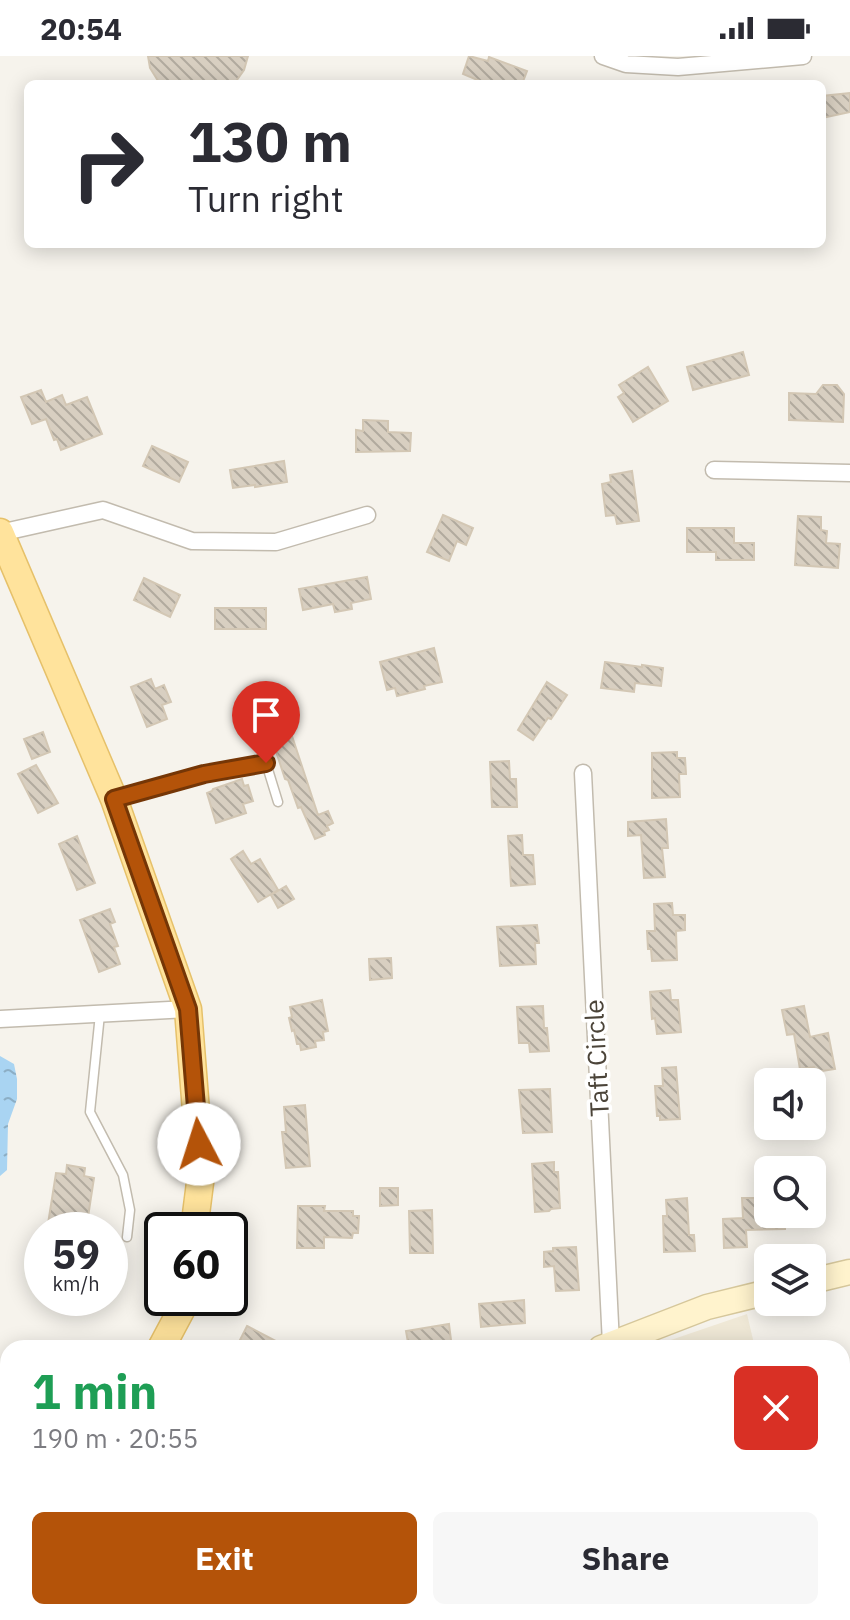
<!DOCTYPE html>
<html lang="en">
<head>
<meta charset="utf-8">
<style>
	body { margin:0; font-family:"IBM Plex Sans",sans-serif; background:#f7f7f7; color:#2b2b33; height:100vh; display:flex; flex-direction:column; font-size:30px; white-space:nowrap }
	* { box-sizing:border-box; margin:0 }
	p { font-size:26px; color:#7c7c81 }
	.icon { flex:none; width:44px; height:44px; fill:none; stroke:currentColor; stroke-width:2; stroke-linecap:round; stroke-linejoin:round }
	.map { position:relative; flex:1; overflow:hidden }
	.panel { position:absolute; left:0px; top:1284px; width:850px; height:280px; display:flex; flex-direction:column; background:#fff; border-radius:24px 24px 0 0; box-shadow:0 4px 20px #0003 }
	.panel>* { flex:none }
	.top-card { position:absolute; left:24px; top:24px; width:802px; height:168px; border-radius:12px; box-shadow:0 4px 20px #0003; background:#fff; color:#2b2b33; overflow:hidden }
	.controls { position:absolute; left:754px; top:1012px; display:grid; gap:16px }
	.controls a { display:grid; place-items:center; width:72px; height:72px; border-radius:12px; background:#fff; box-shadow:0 4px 20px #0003; font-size:40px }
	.speed { position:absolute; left:24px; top:1156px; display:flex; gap:16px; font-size:40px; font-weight:700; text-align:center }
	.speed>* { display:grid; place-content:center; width:104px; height:104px; border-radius:50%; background:#fff; box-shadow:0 4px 20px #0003; line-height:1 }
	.speed small { font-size:20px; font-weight:400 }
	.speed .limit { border:4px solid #111; border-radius:12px; background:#fff; color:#111 }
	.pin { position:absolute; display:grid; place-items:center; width:68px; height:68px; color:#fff; margin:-82px -34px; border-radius:50% 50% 50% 0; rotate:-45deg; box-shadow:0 0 8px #0007 }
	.pin .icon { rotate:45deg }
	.me { position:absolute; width:88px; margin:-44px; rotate:355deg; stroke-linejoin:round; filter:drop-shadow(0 0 6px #0008) }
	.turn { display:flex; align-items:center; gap:28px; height:168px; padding:0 32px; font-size:36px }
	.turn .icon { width:104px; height:104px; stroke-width:2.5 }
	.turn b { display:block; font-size:56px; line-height:68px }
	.round { display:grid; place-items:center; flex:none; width:84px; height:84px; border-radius:12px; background:#f7f7f7 }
	.headline { display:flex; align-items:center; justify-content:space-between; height:136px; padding:0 32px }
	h1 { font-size:48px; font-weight:700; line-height:60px; color:#1e9e55 }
	.action { display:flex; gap:16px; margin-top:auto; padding:16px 32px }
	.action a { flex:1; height:92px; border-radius:12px; background:#b45309; color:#fff; font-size:32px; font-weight:700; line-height:92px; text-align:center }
	.action a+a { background:#f7f7f7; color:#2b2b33 }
	.status { display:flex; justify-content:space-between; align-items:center; height:56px; padding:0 40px; background:#fff; direction:ltr }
	.status svg { height:22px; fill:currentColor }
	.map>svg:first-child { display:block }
</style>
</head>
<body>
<div class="status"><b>20:54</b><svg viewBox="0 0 49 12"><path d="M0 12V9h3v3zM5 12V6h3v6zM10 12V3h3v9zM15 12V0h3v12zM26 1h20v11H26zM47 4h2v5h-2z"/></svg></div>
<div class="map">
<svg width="850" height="1564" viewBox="0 0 850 1564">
	<defs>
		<pattern id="water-ripples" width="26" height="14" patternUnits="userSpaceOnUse" patternTransform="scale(2)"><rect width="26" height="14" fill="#a9d4f2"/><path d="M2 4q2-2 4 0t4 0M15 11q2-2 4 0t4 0" fill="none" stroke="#8caec5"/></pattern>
		<pattern id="building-back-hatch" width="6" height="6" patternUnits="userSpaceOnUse" patternTransform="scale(2)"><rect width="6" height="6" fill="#d8cfc1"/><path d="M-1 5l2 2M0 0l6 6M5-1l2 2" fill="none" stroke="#b1aa9e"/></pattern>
	</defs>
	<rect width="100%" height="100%" fill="#f6f3ec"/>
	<path fill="#efe8d6" d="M747 1258 755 1292H652L668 1285Z
		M850 1398V1564H35L53 1556H842V1399Z"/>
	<path fill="url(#water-ripples)" d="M0 1000 14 1008 17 1023V1043L8 1068 7 1114 0 1120Z"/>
	<path fill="url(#building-back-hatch)" stroke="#d3c7b4" stroke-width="2" d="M148 0H248L244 14 234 28H160L150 12Z
		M469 0 488 5 489 1 527 15 522 28H479L480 25 463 18Z
		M850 37V56L822 62V40Z
		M743 296 749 319 693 334 687 311Z
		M648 311 668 345 633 366 618 341 624 337 619 329Z
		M823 329H837L844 338 843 366 789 364V337L816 338Z
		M41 334 46 346 62 339 66 349 87 341 102 378 61 394 57 383 54 384 46 363 32 368 21 341Z
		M363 364 388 365V376L411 377 410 395 356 396V374L363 375Z
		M152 390 188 406 179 426 143 410Z
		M284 405 287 426 255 431V429L233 432 230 414Z
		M632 415 639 465 617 468 615 459 606 460 602 428 611 426 610 419Z
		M443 459 473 472 466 489 457 485 449 505 427 496Z
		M798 460 821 461V474L827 475 826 487 840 488 838 512 795 509Z
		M687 472H734V487H754V504H716V496H687Z
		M367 521 371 543 351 547 352 553 335 556 333 548 303 554 299 533Z
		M144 522 180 539 170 561 134 544Z
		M215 552H266V573H215Z
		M434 592 442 626 424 630 425 633 397 640 395 632 387 634 380 606Z
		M605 606 642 611V609L663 612 661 630 635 627 634 636 601 632Z
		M151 623 155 633 164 629 171 646 162 649 167 663 147 671 131 631Z
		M547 626 567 639 551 663 548 662 533 684 518 674Z
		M43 676 50 696 32 703 24 683Z
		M292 680 318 759 328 755 333 767 327 770 329 774 324 776 325 779 315 783 301 751 298 752 288 724 285 723 273 686Z
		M677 696V702H685L686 718H679L680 741 652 742V697Z
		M509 705 510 723H516L517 751H492L490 706Z
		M36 709 58 747 38 757 18 718Z
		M242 723 244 730 248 729 253 745 243 748 246 757 216 767 207 737 212 735 213 733Z
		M666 763 668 792H662L665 821 644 822 641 779 628 780V766Z
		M522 779 523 799H533L535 828 511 830 508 780Z
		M77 780 95 827 77 834 59 788Z
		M243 795 251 808 260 803 278 834 258 846 231 803Z
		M286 830 294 843 278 852 271 839Z
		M672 847 673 859H685V874L676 875 677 904 652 905 651 893H648L647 875H655L654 848Z
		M110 853 115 866 110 868 118 890 114 891 120 908 99 916 80 864Z
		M537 869 539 887H535L536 908 500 910 497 871Z
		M391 902 392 922 370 924 369 903Z
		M670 934 671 944H678L681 976 657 978 655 962 652 963 650 936Z
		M322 944 328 975 323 976 324 984 315 985 316 991 301 994 300 988H297L294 974 292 975 289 962 292 961 290 951Z
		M543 950 544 972H547L549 995 530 996 529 987H519L517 951Z
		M804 950 810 981 828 977 835 1013 815 1016 814 1011 800 1013 794 978 787 979 782 954Z
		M676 1011 680 1063 660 1064V1060H657L655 1030H663L662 1012Z
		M550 1033 552 1076 523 1077 519 1034Z
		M305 1049 310 1110 286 1112 282 1076H286L284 1051Z
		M554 1106V1116H558L560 1152 551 1153 549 1155 535 1156 532 1108Z
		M67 1109 85 1112 84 1120 94 1122 86 1174H47L56 1117 66 1118Z
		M380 1132H398V1149L380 1150Z
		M687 1142 689 1179H694L695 1195 664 1196 663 1160H667L666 1144Z
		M742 1142H758V1148L768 1147V1158H785V1173L746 1174 747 1191 724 1192 723 1163 743 1162Z
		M298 1150H325L324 1155H353V1160H359L358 1177H353L352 1182 324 1181V1192H297Z
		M432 1154 433 1197H410L409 1155Z
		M576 1191 579 1234 556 1235 554 1210 544 1211V1196L553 1195V1192Z
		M524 1244 525 1267 481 1271 479 1248Z
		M449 1268 452 1292H409L406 1275Z
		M247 1270 289 1292H236Z"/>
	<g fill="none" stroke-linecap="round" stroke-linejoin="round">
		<g stroke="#c2bbae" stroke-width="11">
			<path id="lane" d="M118 741 204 718 266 707 278 746
				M100 958 90 1056 123 1119 130 1154 127 1181
				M218 1564 221 1556"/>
		</g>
		<g stroke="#c2bbae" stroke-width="19">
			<path id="street" d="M603 0 626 8 678 11 803 0
				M714 414 850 417
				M0 477 103 454 192 485 276 486 367 459
				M583 717 611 1288
				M0 963 188 953"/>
		</g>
		<g stroke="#d6c79b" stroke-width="27">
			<path id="secondary" d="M812 1225 850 1216
				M601 1292 707 1251 768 1236"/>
		</g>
		<g stroke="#e6c16a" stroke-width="29">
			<path id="primary" d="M0 476 114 743 188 953 201 1119 194 1174
				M161 1292 185 1247V1242
				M10 1564 15 1556"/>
		</g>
		<use href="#lane" stroke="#fff" stroke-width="8"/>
		<use href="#street" stroke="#fff" stroke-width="16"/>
		<use href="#secondary" stroke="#fff3cd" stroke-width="24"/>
		<use href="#primary" stroke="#ffe39c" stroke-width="26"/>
	</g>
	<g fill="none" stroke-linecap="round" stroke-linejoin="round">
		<g stroke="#753606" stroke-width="20">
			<path id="route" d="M199 1088 188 953 114 743 204 718 266 707"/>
		</g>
		<use href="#route" stroke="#b45309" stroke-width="14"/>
	</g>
	<g text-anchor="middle" stroke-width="7" stroke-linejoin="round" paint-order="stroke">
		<g font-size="26" fill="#4b4439" stroke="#fff">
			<text transform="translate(597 1002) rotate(-93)" y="9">Taft Circle</text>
		</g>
	</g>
</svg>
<div class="controls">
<a><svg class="icon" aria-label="sound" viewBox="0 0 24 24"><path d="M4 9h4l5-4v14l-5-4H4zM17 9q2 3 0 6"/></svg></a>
<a><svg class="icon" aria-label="search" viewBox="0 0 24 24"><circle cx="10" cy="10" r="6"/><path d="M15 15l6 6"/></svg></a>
<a><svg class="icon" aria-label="layers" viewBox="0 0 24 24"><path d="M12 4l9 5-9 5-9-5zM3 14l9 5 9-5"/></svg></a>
</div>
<div class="speed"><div>59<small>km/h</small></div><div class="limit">60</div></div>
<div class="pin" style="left:266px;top:707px;background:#d93025"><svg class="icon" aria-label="arrive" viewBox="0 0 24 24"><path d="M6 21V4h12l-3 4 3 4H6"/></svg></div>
<svg class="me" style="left:199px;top:1088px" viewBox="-20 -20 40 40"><circle r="19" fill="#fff"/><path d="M0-13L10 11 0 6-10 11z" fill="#b45309"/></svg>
<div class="top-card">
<div class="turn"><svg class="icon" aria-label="right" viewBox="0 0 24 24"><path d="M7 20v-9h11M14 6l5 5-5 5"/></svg><div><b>130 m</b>Turn right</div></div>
</div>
<section class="panel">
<div class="headline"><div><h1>1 min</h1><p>190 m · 20:55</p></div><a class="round" style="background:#d93025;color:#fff"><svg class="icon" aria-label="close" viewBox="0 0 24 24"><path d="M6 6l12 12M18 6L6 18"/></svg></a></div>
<div class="action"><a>Exit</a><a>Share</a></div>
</section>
</div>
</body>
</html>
